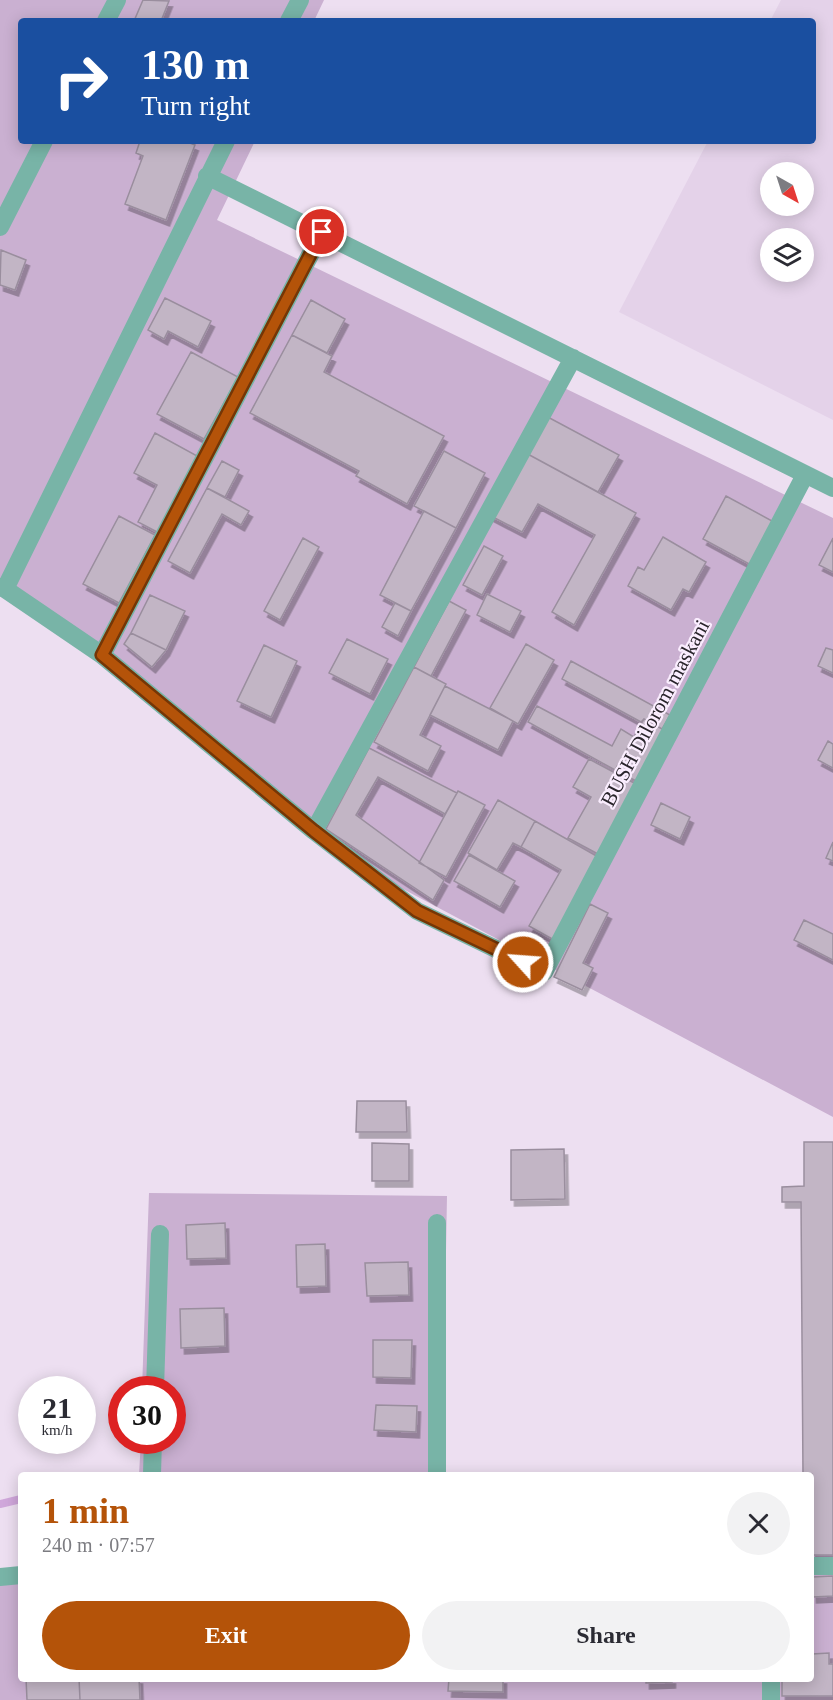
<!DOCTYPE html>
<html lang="en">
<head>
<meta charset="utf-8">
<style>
	body { margin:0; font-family:Georgia,serif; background:#f2f2f3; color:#2b2b33; height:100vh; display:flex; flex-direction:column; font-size:22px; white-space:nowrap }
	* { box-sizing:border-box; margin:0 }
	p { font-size:20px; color:#7c7c81 }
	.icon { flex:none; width:33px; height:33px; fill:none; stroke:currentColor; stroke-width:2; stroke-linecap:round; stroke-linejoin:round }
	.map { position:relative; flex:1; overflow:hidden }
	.drawer { position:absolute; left:18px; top:1472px; width:796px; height:210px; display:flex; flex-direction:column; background:#fff; border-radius:6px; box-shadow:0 3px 15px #0003 }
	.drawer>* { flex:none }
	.top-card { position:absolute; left:18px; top:18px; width:798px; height:126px; border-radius:6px; box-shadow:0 3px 15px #0003; background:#1a4fa0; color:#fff; overflow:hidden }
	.needle { width:39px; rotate:141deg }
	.controls { position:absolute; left:760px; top:162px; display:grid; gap:12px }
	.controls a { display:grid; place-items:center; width:54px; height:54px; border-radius:50%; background:#fff; box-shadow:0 3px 15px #0003; font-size:30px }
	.speed { position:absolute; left:18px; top:1376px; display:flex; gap:12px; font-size:30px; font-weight:700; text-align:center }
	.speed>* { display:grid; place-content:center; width:78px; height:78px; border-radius:50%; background:#fff; box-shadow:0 3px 15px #0003; line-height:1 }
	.speed small { font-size:15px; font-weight:400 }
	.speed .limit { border:9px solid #d22; background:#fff; color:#111 }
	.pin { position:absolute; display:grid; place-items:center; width:51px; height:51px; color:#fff; margin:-26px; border:3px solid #fff; border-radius:50%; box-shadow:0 2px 6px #0007 }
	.me { position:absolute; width:66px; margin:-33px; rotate:296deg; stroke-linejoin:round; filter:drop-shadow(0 0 4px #0008) }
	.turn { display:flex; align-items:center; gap:21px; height:126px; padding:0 24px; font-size:27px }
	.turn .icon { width:78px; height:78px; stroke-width:2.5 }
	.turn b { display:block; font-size:42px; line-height:51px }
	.round { display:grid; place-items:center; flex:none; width:63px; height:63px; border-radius:32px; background:#f2f2f3 }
	.overview { display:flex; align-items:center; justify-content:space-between; height:102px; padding:0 24px }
	h1 { font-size:36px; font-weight:600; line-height:45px; color:#b45309 }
	.action { display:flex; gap:12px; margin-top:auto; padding:12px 24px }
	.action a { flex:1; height:69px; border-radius:36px; background:#b45309; color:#fff; font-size:24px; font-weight:600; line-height:69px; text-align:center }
	.action a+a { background:#f2f2f3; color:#2b2b33 }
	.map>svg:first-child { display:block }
</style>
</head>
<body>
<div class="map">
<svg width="833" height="1700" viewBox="0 0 833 1700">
	<defs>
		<filter id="shadow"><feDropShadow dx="3.5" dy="6" stdDeviation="0" flood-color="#0004"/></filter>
	</defs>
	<rect width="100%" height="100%" fill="#eddff1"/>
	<path fill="#e4d2e9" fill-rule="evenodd" d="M781 0H833V420L619 312 708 141H813V21H770ZM771 172H804V206H771ZM771 238H804V272H771Z"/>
	<path fill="#cab0d1" d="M0 0H324L314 21H21V141H255L217 220 833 518V1117L320 845 16 596 0 591Z
		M149 1193 447 1196 442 1474H139L141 1440H172V1389H142Z
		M812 1538H833V1700H0V1574L21 1573V1678H812Z"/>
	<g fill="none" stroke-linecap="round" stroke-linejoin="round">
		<path stroke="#d0a7db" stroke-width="8" d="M0 1504 21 1499"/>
	</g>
	<path fill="#c2b5c5" stroke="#9a8e9e" stroke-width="1.5" filter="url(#shadow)" d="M143 0 169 1 161 21H134Z
		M140 141H185L195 145 166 220 125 204 143 156 136 153Z
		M1 250 26 260 15 290 0 285Z
		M165 298 211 321 198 347 168 331 164 339 148 330Z
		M311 300 345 319 327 353 292 335Z
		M292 335 332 356 324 372 444 436 407 504 356 476 359 471 250 413Z
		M191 352 238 377 204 439 157 414Z
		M544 415 619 455 598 492 524 452Z
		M155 433 199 457 159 533 138 522 157 485 134 473Z
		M444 451 485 473 456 528 414 506Z
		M524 452 636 513 574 625 552 612 595 535 538 504 522 532 489 515Z
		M222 461 239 470 225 497 207 488Z
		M207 488 249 511 241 525 222 514 190 573 168 561Z
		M726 496 774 522 751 565 703 539Z
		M424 511 456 528 411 611 380 595Z
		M119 516 155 535 119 603 83 584Z
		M663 537 706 562 689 592 683 589 671 610 628 586 638 567 644 570Z
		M303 538 319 547 280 620 264 611Z
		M833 538V572L819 565Z
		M484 546 503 556 482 595 463 585Z
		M487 594 521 611 510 632 477 615Z
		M150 595 185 611 166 650 131 633Z
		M449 601 466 610 431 676 414 667Z
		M395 603 411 611 398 636 382 627Z
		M131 633 166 650 152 667 124 644Z
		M347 639 388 659 370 694 329 673Z
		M526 644 554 660 518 724 490 708Z
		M264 645 297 661 271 717 237 701Z
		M826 648 833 650V673L818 666Z
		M571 661 670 715 662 729 644 719 641 722 562 679Z
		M414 667 446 684 420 735 441 746 428 771 374 742Z
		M445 686 513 721 498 750 430 715Z
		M537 706 612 746 621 729 634 737 615 770 528 722Z
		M644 719 666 731 638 782 615 770Z
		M828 741 833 744V768L818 760Z
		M369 748 457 793 445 814 378 777 356 815 444 880 433 900 326 829Z
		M589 759 636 784 598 854 568 838 591 797 573 787Z
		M458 791 485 805 446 877 419 863Z
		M498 800 535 821 521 847 513 843 497 870 468 853Z
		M661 803 690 817 680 839 651 825Z
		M535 821 600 858 554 940 529 926 561 870 521 847Z
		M833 842V861L826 858Z
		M469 855 515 881 500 907 454 881Z
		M590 904 608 913 583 963 593 968 582 990 554 977Z
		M804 920 833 934V960L794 940Z
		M357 1101H406L407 1132H356Z
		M804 1142H833V1555H812V1474H803L801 1202H782V1187L804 1186Z
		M372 1143 409 1144V1181H372Z
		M564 1149 565 1199 511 1200V1150Z
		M225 1223 226 1258 187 1259 186 1225Z
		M325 1244 326 1286 297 1287 296 1245Z
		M408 1262 409 1295 367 1296 365 1263Z
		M224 1308 225 1346 181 1348 180 1309Z
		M373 1340H412L411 1378 373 1377Z
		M376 1405 417 1406 416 1432 374 1430Z
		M833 1576V1596L813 1597 812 1577Z
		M829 1653V1664H833V1696H782V1678H812V1654Z
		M26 1678H79L80 1700H27Z
		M79 1678H139L140 1700H80Z
		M449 1678H503V1692L448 1691Z
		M646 1678H672V1682L646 1683Z"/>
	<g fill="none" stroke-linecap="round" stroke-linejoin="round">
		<path stroke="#78b4a7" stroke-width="18" d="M106 21 117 0
			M289 21 300 0
			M207 176 833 488
			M0 227 44 141
			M0 587 5 589 102 655 314 831 417 911 544 972 805 475
			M5 589 226 141
			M102 655 322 232
			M314 831 573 358
			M155 1389 160 1234
			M152 1474 153 1440
			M437 1474V1223
			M812 1566H833
			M0 1577 21 1575
			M771 1700V1678"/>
	</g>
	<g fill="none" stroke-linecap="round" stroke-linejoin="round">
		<g stroke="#753606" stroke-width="15">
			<path id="route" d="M322 232 102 655 314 831 417 911 523 962"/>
		</g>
		<use href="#route" stroke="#b45309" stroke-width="10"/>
	</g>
	<g text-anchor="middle" stroke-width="4.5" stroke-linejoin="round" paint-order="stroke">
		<g font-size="21" fill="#29242b" stroke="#faedfe">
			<text transform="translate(655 713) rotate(-62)" y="7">BUSH Dilorom maskani</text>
		</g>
	</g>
</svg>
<div class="controls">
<a><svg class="needle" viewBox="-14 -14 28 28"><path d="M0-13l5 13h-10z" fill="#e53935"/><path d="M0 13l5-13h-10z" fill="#7c7c81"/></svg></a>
<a><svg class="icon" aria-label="layers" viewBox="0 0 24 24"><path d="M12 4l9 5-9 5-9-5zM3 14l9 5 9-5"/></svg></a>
</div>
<div class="speed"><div>21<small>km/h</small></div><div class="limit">30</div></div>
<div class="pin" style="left:322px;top:232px;background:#d93025"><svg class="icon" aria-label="arrive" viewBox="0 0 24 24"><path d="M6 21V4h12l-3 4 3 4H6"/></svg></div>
<svg class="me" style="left:523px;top:962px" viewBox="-20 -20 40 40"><circle r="17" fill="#b45309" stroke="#fff" stroke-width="3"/><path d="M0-11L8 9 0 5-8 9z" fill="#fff"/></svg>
<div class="top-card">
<div class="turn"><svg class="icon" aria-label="right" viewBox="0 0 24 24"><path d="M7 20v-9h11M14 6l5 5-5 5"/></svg><div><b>130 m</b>Turn right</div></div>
</div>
<section class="drawer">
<div class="overview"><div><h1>1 min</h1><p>240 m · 07:57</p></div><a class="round"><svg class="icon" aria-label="close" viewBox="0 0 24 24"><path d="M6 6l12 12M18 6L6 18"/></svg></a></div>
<div class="action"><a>Exit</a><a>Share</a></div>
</section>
</div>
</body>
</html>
